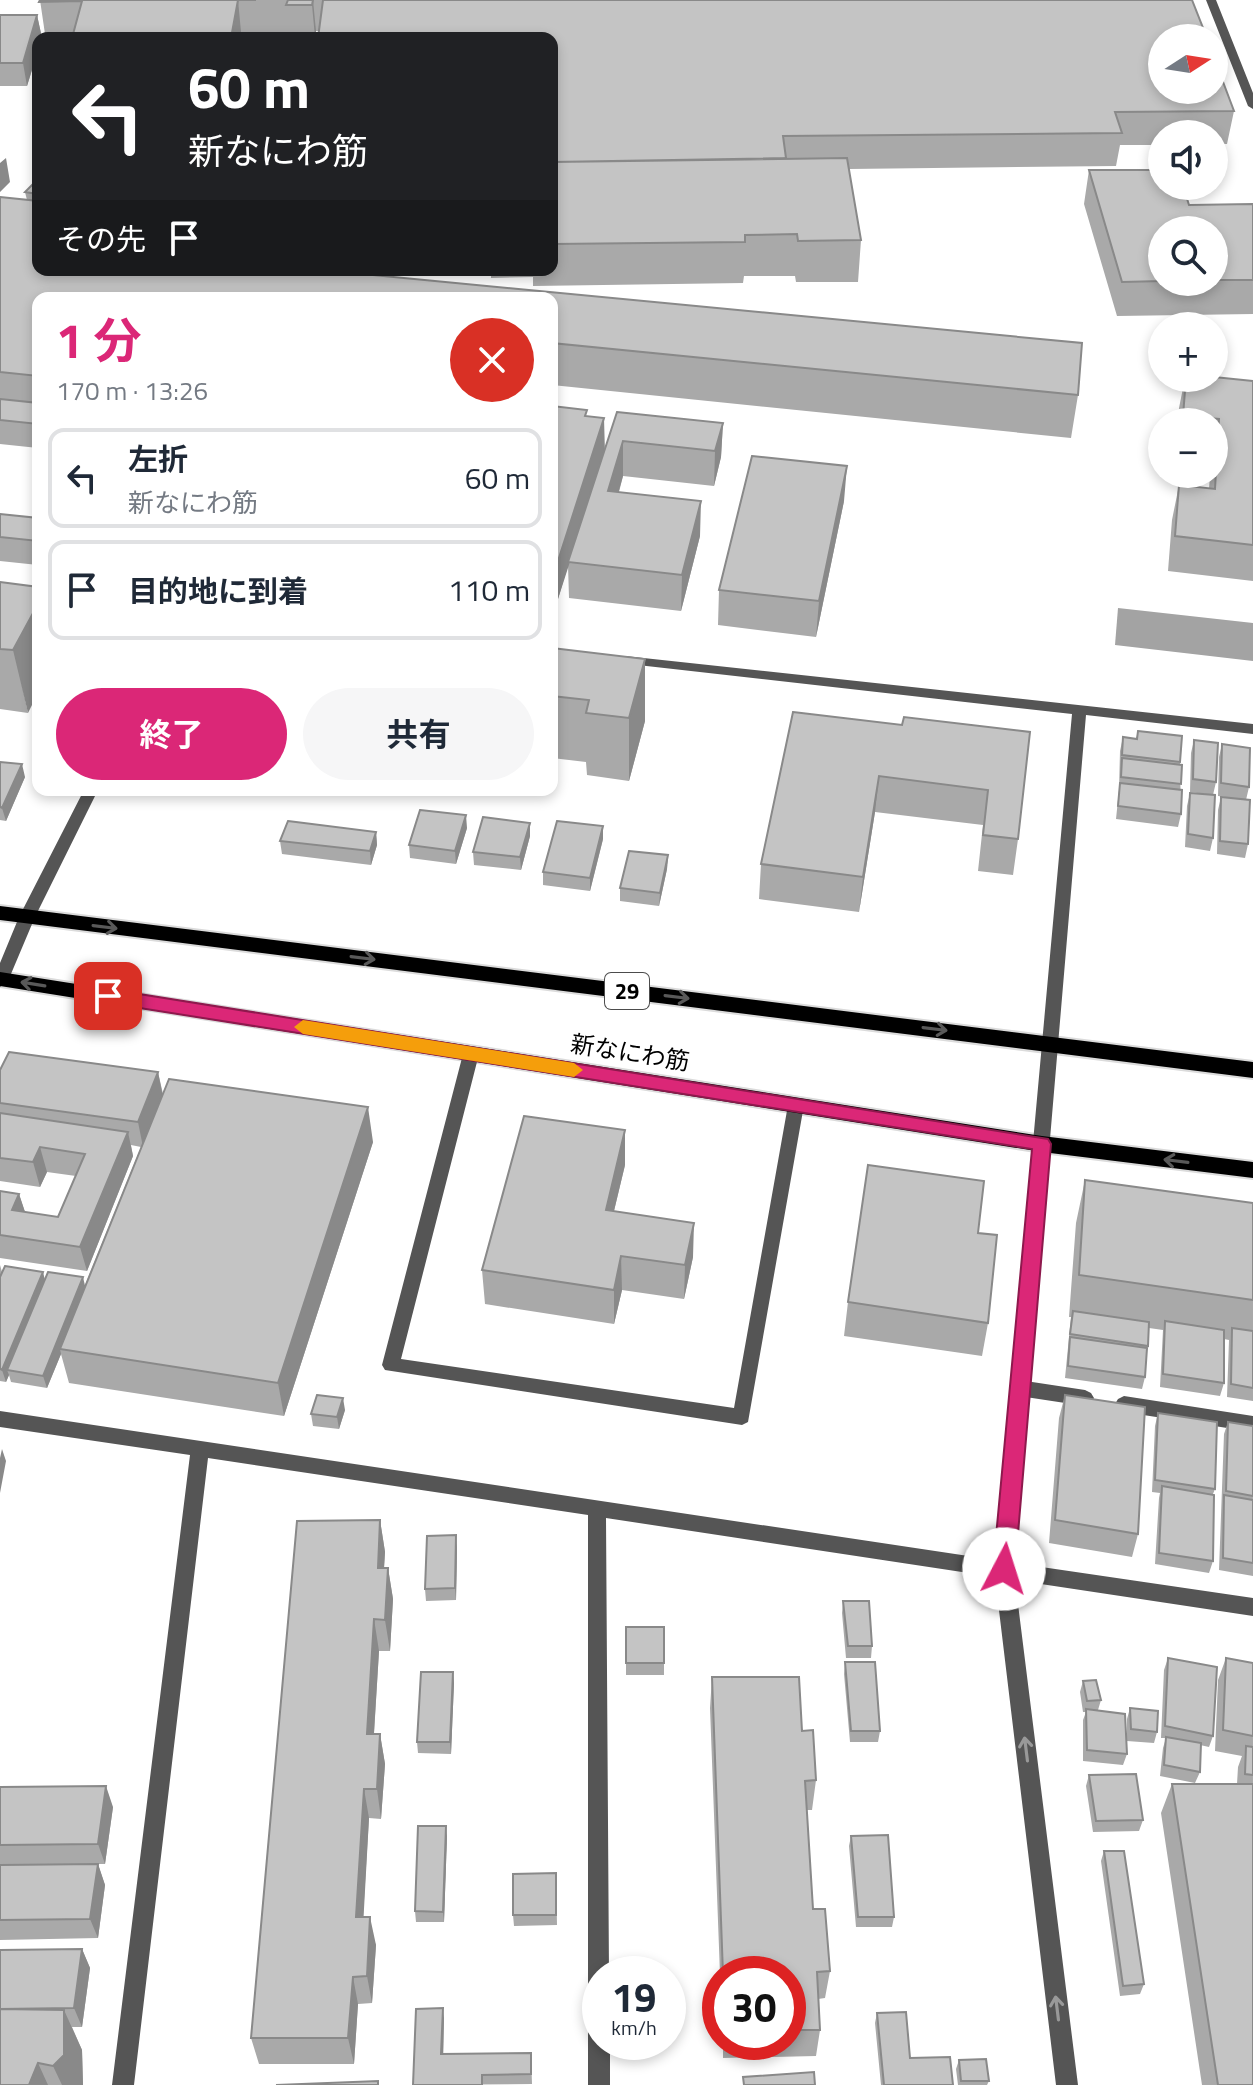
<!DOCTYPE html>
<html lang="ja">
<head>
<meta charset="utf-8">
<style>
	body { margin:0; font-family:"Titillium Web","Noto Sans JP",sans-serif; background:#f6f6f7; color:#1f2937; height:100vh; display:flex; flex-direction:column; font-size:30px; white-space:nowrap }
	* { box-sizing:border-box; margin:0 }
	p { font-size:26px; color:#747a83 }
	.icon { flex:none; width:44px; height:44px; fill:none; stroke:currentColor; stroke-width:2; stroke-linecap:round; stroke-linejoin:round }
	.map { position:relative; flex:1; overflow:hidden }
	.panel { position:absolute; left:32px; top:292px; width:526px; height:504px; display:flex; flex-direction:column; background:#fff; border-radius:16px; box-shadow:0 4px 12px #0003 }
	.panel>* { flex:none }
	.guide { position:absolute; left:32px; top:32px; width:526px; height:244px; border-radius:16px; box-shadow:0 4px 12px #0003; background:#202124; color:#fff; overflow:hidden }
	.needle { width:52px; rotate:78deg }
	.controls { position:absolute; left:1148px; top:24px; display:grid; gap:16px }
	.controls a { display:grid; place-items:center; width:80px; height:80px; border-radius:50%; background:#fff; box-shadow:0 4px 12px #0003; font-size:40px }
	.speed { position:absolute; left:582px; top:1956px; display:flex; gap:16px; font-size:40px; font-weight:700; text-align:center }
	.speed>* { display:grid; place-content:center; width:104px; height:104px; border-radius:50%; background:#fff; box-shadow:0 4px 12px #0003; line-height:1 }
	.speed small { font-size:20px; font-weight:400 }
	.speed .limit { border:12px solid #d22; background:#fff; color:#111 }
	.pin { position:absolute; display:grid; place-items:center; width:68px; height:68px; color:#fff; margin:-34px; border-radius:16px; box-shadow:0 4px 12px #0006 }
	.me { position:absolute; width:88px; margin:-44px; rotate:5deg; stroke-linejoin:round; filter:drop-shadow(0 0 6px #0008) }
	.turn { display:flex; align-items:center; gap:28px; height:168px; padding:0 24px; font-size:36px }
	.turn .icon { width:104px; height:104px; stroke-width:2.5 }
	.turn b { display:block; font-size:56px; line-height:68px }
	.then { display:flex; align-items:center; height:76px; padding:0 24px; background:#0003; gap:16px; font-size:30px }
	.round { display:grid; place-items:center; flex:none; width:84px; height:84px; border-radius:42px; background:#f6f6f7 }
	.headline { display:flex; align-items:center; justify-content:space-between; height:136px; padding:0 24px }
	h1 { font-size:48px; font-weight:700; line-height:60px; color:#db2777 }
	.cta { display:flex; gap:16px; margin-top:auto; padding:16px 24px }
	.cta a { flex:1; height:92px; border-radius:48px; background:#db2777; color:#fff; font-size:32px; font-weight:700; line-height:92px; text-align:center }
	.cta a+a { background:#f6f6f7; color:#1f2937 }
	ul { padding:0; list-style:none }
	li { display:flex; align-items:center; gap:24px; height:100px; margin:0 16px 12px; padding:0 8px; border:4px solid #e0e1e3; border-radius:16px }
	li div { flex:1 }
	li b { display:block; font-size:30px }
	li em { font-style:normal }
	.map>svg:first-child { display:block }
</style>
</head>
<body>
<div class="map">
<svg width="1253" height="2085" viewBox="0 0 1253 2085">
	<rect width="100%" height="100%" fill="#fff"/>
	<path fill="#a3a3a3" d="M1118 608 1253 623V661L1115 645Z"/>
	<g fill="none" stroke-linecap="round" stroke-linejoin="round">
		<g stroke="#dbdbdb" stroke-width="4">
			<path id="primary" d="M0 906 1253 1062V1078L0 920Z
				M0 972 1042 1136 1253 1162V1178L1042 1152 0 986Z"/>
		</g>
		<path fill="#555" fill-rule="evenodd" d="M1206 0H1216L1253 93V109L1248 106Z
			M471 1048 479 1054 401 1359 734 1408 788 1105 790 1101H802L804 1105 748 1422 742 1425 385 1370 382 1365 463 1054Z
			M1019 1380 1085 1390 1091 1393 1094 1398 1091 1403 1085 1406 1019 1396 1013 1393 1010 1388 1013 1383Z
			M1124 1396 1253 1416V1432L1124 1412 1118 1409 1115 1404 1118 1399Z"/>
		<path fill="#555" fill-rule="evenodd" d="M625 656 1253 724V734L1086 715 1014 1563 1253 1598V1616L1015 1580 1078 2085H1056L995 1577 606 1518 609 1974H600V2042H610V2085H588V1515L208 1458 134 2085H112L190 1455 0 1427V1411L995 1560 1072 714 620 663 618 660 620 657Z
			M84 790H98L35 917 8 981 0 987V963L19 917Z"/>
		<use href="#primary" fill="#000" fill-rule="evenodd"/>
	</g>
	<path fill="#a9a9a9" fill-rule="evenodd" d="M40 0H1192L1234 111 1227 144H1214V134H1162V145H1120L1116 166 849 169 861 240 858 282H796L795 276H744L743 283 533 286V277L491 278V270H468H552V38L319 31H316L315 37H290L289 32 45 34Z
		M0 15H37L42 38 27 86H0Z
		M1089 170 1189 205 1253 204V314L1117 316 1084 204ZM1162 230H1214V282H1162Z
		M38 179V270H321L1082 343 1078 395 1071 438 552 385V298H38V448L0 444V197L27 200 25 192Z
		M1185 378 1253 381V581L1168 571 1172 520 1179 485 1209 489 1210 474H1214V422H1178L1179 408Z
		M552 406 587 416 605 450 617 412 723 423 721 457 714 486 623 476 619 492 700 536 681 611 569 598 568 565 558 599H552Z
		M844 501 816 637 718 625 719 590Z
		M0 514 38 518V565L0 561Z
		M0 582 28 713 0 709Z
		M552 648 645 659V721L629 781 587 775 586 762 552 758Z
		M902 725 1030 732 1018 839 1013 875 978 871 983 825 875 812 859 912 759 899 761 864Z
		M1138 731 1182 736 1180 764 1181 814 1178 827 1116 819 1119 790 1120 751 1123 737 1136 739Z
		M1194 740 1216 782 1213 795 1190 792 1191 753Z
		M1222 744 1249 787 1246 800 1218 796 1219 757Z
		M0 762 25 777 6 821 0 820Z
		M1190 793 1213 838 1210 851 1185 847 1187 806Z
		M1221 797 1248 844 1245 858 1217 854 1218 810Z
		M530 823V836L521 870 474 865 473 852Z
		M467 828 456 864 410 858 409 845Z
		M376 832 377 845 371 865 282 854 280 841Z
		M603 839 590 891 543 885V872Z
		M668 855 667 869 659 906 620 901V888Z
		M0 1070 158 1072 163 1094 373 1142 284 1416 69 1383 61 1354 47 1388 11 1382 9 1375 6 1382 0 1381V1265L2 1272 85 1285 141 1147 131 1145 133 1156 87 1271 0 1258V1191L19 1194 25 1212 58 1217 76 1176 47 1172 40 1187 0 1181Z
		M625 1165 614 1211 693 1257 684 1299 622 1290 614 1324 485 1304 482 1270Z
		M1085 1180 1253 1203V1401L1227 1397 1229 1340 1224 1339V1383L1220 1396 1160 1387 1163 1330 1149 1328 1145 1377 1142 1389 1065 1378 1071 1317H1069L1076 1223Z
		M978 1233 988 1323 982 1356 844 1336 848 1302Z
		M1065 1395 1138 1534 1132 1557 1049 1543 1059 1418Z
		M345 1410 339 1429 313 1426 311 1414Z
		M1158 1413 1215 1489 1213 1494V1561L1209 1573 1155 1564 1159 1498 1160 1493 1152 1492 1155 1426Z
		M1228 1422 1253 1426V1576L1219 1570 1224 1434Z
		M380 1520 385 1552 384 1568H388L393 1599 390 1651H379L374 1734H380L385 1764 381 1819 369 1818 363 1917 376 1945 372 2003 358 2004 354 2064H259L251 2038Z
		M457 1547 456 1600 426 1601 425 1589Z
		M843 1601 872 1646 871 1658H846L842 1613Z
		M626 1627H664V1675H626Z
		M1168 1658 1213 1736 1209 1747 1200 1745V1772L1195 1783 1160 1776 1163 1748 1166 1738H1161L1164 1670Z
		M1226 1658 1253 1663V2085H1202L1161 1813 1172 1784H1237L1238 1767 1242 1756 1215 1751 1218 1680Z
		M845 1662 880 1731 878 1742H850L844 1674Z
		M453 1672 454 1683 451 1754 418 1753 417 1742Z
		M712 1677 802 1731 816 1780 812 1810H806L813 1909 830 1971 825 1998 818 1999 820 2030 816 2056 723 2058V2042H788V1974H720L710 1708Z
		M1083 1681 1101 1700 1098 1710 1127 1754 1123 1765 1083 1761V1720L1086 1712H1083L1080 1692Z
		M1130 1708 1157 1732 1154 1743 1127 1741V1719Z
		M1089 1775 1143 1820 1139 1831 1093 1832 1086 1786Z
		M0 1787 113 1807 105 1864H98L105 1885 98 1938 0 1940Z
		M447 1836 444 1922H416L415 1911Z
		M851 1836 894 1917 892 1927H856L849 1846Z
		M1104 1851 1144 1984 1140 1994 1120 1996 1101 1861Z
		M556 1873 557 1925 514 1926 513 1915Z
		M82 1949 90 1968 82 2027H72L82 2050 83 2085H0Z
		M877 2013 910 2058 953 2085H881L875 2023Z
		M444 2018 443 2054 531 2053 532 2084 413 2085Z
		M959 2060 989 2081 987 2085H958L956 2069Z"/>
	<path fill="#898989" d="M238 0 241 32 240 38H231Z
		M313 0 316 31 315 37 312 5Z
		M37 15 42 38H38V50L27 86 23 63Z
		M6 158 10 182 0 192V163Z
		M604 418 605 453 558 599 557 564Z
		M723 423 721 457 714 486 715 451Z
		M623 441V476L609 526 608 491Z
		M847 466 844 501 816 637 819 601Z
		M701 501 700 536 681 611 682 575Z
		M38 604V693L28 713 13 650Z
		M645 659V721L629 781V718Z
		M22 764 25 777 6 821 2 808Z
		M879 776 875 812 859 912 863 877Z
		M466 815 467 828 456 864 455 851Z
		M530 823V836L521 870 520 857Z
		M603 826V839L590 891V878Z
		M376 832 377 845 371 865 370 851Z
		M668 855 667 869 659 906 660 893Z
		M158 1072 163 1097 143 1147 138 1122Z
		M368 1107 373 1142 284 1416 278 1383Z
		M625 1130V1165L606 1244V1210Z
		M128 1132 133 1156 87 1271 80 1247Z
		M40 1147 47 1172 40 1187 33 1162Z
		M19 1194 27 1218 12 1210Z
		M694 1223 693 1257 684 1299 685 1265Z
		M621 1256 622 1290 614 1324V1290Z
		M43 1272 46 1284 7 1370 9 1375 6 1382 2 1370Z
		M83 1277 86 1290 60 1349 61 1354 47 1388 43 1376Z
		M343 1398 345 1410 339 1429 337 1417Z
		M2 1449 6 1461 0 1493V1458Z
		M380 1520 385 1552 382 1600 378 1568Z
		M456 1535 457 1547 456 1600 455 1588Z
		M388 1568 393 1599 390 1651 385 1620Z
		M374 1619 379 1651 372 1764 367 1734Z
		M453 1672 454 1683 451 1754 450 1742Z
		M380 1734 385 1764 381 1819 377 1789Z
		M106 1786 113 1807 105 1864 98 1844Z
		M364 1789 369 1818 362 1945 356 1917Z
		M446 1826 447 1836 444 1922 443 1912Z
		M98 1864 105 1885 98 1938 90 1919Z
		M370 1917 376 1945 372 2003 367 1976Z
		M82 1949 90 1968 82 2027 74 2008Z
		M353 1977 358 2004 354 2064 348 2038Z
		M443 2008 444 2018 443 2063 441 2054Z
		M64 2010 82 2050 83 2085H62L53 2066Z
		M38 2063 48 2085H29Z"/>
	<path fill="#c4c4c4" stroke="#898989" stroke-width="2" d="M40 0H256H238L231 38H72L82 1 39 2Z
		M288 0H313L312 5H286Z
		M323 0H1192L1207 38H1162V90H1214V58L1234 111 1115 112 1122 133 783 136 786 158 552 162V38H318Z
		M0 15H37L23 63H0Z
		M847 158 861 240 798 241 797 234 745 235V242L552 244V162Z
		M1089 170H1162V186H1183L1189 205 1253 204V280H1214V230H1162V281L1122 282Z
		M38 179V194L25 192Z
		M0 197 38 201V270H321L1082 343 1078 395 552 343V298H38V376L0 372Z
		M1214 377 1253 381V545L1175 536 1179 485 1215 489 1219 419 1183 416 1186 378H1214Z
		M0 399 38 403V424L0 420Z
		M552 406 587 410 585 416 604 418 557 564 552 563Z
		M617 412 723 423 715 451 623 441 608 491 701 501 682 575 568 562Z
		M752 456 847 466 819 601 719 590Z
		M0 514 38 518V541L0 537Z
		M0 582 38 587V604L13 650 0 649Z
		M552 648 645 659 629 718 586 713 589 700 552 696Z
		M793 712 902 725 904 717 1030 732 1018 839 983 835 988 790 879 776 863 877 761 864Z
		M1138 731 1182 736 1180 762 1122 755 1123 737 1137 739Z
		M1194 740 1218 743 1216 782 1193 779Z
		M1222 744 1250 748 1249 787 1221 783Z
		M1122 758 1182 765 1181 784 1121 777Z
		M0 762 22 764 2 808 0 807Z
		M1120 783 1182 790 1181 814 1118 806Z
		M1190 793 1215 795 1213 838 1188 834Z
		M1221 797 1250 800 1248 844 1220 841Z
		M420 810 466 815 455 851 409 845Z
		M483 817 530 823 520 857 473 852Z
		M288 821 376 832 370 851 280 841Z
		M557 821 603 826 590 878 543 872Z
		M629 851 668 855 660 893 620 888Z
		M9 1052 158 1072 138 1122 0 1103V1070Z
		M169 1079 368 1107 278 1383 60 1349Z
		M0 1113 128 1132 80 1247 0 1235V1191L19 1194 12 1210 58 1217 85 1154 40 1147 33 1162 0 1158Z
		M524 1116 625 1130 606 1210 694 1223 685 1265 621 1256 614 1290 482 1270Z
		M868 1165 984 1181 978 1233 997 1235 988 1323 848 1302Z
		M1085 1180 1253 1203V1300L1079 1275Z
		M5 1266 43 1272 2 1370 0 1369V1277Z
		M48 1272 83 1277 43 1376 7 1370Z
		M1073 1311 1149 1322 1148 1346 1070 1334Z
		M1165 1321 1224 1330V1383L1163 1374Z
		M1232 1328 1253 1331V1388L1231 1384Z
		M1070 1337 1147 1348 1145 1377 1068 1366Z
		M317 1395 343 1398 337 1417 311 1414Z
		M1065 1395 1145 1407 1138 1534 1055 1520Z
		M1158 1413 1217 1422 1215 1489 1155 1480Z
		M1228 1422 1253 1426V1496L1226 1491Z
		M1162 1486 1214 1495 1213 1561 1159 1553Z
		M1224 1495 1253 1500V1563L1223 1558Z
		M380 1520 378 1568H388L385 1620 374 1619 367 1734H380L377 1789H364L356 1917H370L367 1976 353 1977 348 2038H251L297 1521Z
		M456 1535 455 1588 425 1589 427 1536Z
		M843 1601H869L872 1646H848Z
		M626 1627H664V1663H626Z
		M1168 1658 1217 1667 1213 1736 1165 1726Z
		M1226 1658 1253 1663V1736L1223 1730Z
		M845 1662H875L880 1731H851Z
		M421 1672H453L450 1742H417Z
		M712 1677H799L802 1731 813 1730 816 1780 805 1781 813 1909H825L830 1971 817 1972 820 2030H788V1974H723Z
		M1096 1680 1101 1700 1087 1701 1083 1681Z
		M1130 1708 1158 1711 1157 1732 1131 1729Z
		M1086 1709 1125 1714 1127 1754 1087 1750Z
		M1166 1737 1201 1743 1200 1772 1164 1765Z
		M1246 1746 1253 1747V1775L1245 1774Z
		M1136 1774 1143 1820 1096 1821 1089 1775Z
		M1172 1784H1253V2085H1218Z
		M106 1786 98 1844 0 1845V1787Z
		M418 1826H446L443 1912 415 1911Z
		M888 1835 894 1917H858L851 1836Z
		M1104 1851H1124L1144 1984 1123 1986Z
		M98 1864 90 1919 0 1920V1865Z
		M556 1873V1915H513V1874Z
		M82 1949 74 2008 0 2009V1950Z
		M443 2008 441 2054 531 2053V2074L482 2075V2085H413L416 2009Z
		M0 2009 64 2010V2055L53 2066 38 2063 29 2085H0Z
		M906 2012 910 2058 950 2057 953 2085H884L877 2013Z
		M986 2059 989 2081H961L959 2060Z
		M814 2072 815 2085H744L743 2077Z
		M378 2081V2085H276Z"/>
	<defs><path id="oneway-shaft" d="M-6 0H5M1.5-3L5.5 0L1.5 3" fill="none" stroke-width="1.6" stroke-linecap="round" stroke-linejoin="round" transform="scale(2)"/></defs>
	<g stroke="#595959">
		<use href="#oneway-shaft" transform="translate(105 927) rotate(7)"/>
		<use href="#oneway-shaft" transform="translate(363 958) rotate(7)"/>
		<use href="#oneway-shaft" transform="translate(33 984) rotate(-171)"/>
		<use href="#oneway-shaft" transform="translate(677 997) rotate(7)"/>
		<use href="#oneway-shaft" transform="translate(935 1029) rotate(7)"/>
		<use href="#oneway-shaft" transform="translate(1176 1161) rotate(-173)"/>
	</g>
	<g stroke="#999">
		<use href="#oneway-shaft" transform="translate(1026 1749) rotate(-97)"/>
		<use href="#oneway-shaft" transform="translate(1057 2008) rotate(-97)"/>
	</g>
	<path fill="#db2777" stroke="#8e194d" stroke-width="2" d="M108 989 1048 1139 1051 1144 1015 1569 1012 1576 1004 1578 996 1576 993 1569 1032 1149 108 1003 99 996Z"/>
	<path fill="#f59e0b" d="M303 1020 574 1063 583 1070 574 1077 303 1034 294 1027Z"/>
	<g text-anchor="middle" stroke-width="6" stroke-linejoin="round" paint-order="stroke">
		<rect fill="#fff" stroke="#4c4c4c" stroke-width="2" x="605" y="973" width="44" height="36" rx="6"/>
		<g font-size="22" font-weight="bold" fill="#000">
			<text x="627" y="999">29</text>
		</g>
		<g font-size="24" fill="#000" stroke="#fff">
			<text transform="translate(630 1053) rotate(9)" y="8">新なにわ筋</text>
		</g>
	</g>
</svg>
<div class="controls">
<a><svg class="needle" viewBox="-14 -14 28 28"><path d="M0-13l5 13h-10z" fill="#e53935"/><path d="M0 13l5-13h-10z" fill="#747a83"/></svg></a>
<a><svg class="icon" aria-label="sound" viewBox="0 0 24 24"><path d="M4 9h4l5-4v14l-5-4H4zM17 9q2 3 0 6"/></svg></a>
<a><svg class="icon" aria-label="search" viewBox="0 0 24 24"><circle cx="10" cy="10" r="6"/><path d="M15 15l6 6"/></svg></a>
<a>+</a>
<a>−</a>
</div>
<div class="speed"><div>19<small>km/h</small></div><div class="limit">30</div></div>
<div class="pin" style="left:108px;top:996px;background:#d93025"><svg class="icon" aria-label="arrive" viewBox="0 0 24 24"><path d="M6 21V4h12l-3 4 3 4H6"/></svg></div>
<svg class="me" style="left:1004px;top:1569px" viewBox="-20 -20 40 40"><circle r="19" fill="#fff"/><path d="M0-13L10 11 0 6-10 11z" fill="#db2777"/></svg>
<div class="guide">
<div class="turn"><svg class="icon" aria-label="left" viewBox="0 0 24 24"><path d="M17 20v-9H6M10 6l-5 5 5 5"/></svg><div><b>60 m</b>新なにわ筋</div></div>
<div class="then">その先<svg class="icon" aria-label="arrive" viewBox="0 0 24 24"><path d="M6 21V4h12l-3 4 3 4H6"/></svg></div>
</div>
<section class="panel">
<div class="headline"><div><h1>1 分</h1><p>170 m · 13:26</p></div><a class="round" style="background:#d93025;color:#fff"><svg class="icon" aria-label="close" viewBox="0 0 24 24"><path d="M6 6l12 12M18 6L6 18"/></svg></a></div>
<ul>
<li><svg class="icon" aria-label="left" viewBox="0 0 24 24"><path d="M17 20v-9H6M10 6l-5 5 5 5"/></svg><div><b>左折</b><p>新なにわ筋</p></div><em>60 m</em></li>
<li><svg class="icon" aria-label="arrive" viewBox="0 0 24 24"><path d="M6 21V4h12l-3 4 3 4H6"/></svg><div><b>目的地に到着</b></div><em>110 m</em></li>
</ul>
<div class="cta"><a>終了</a><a>共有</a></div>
</section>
</div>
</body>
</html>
